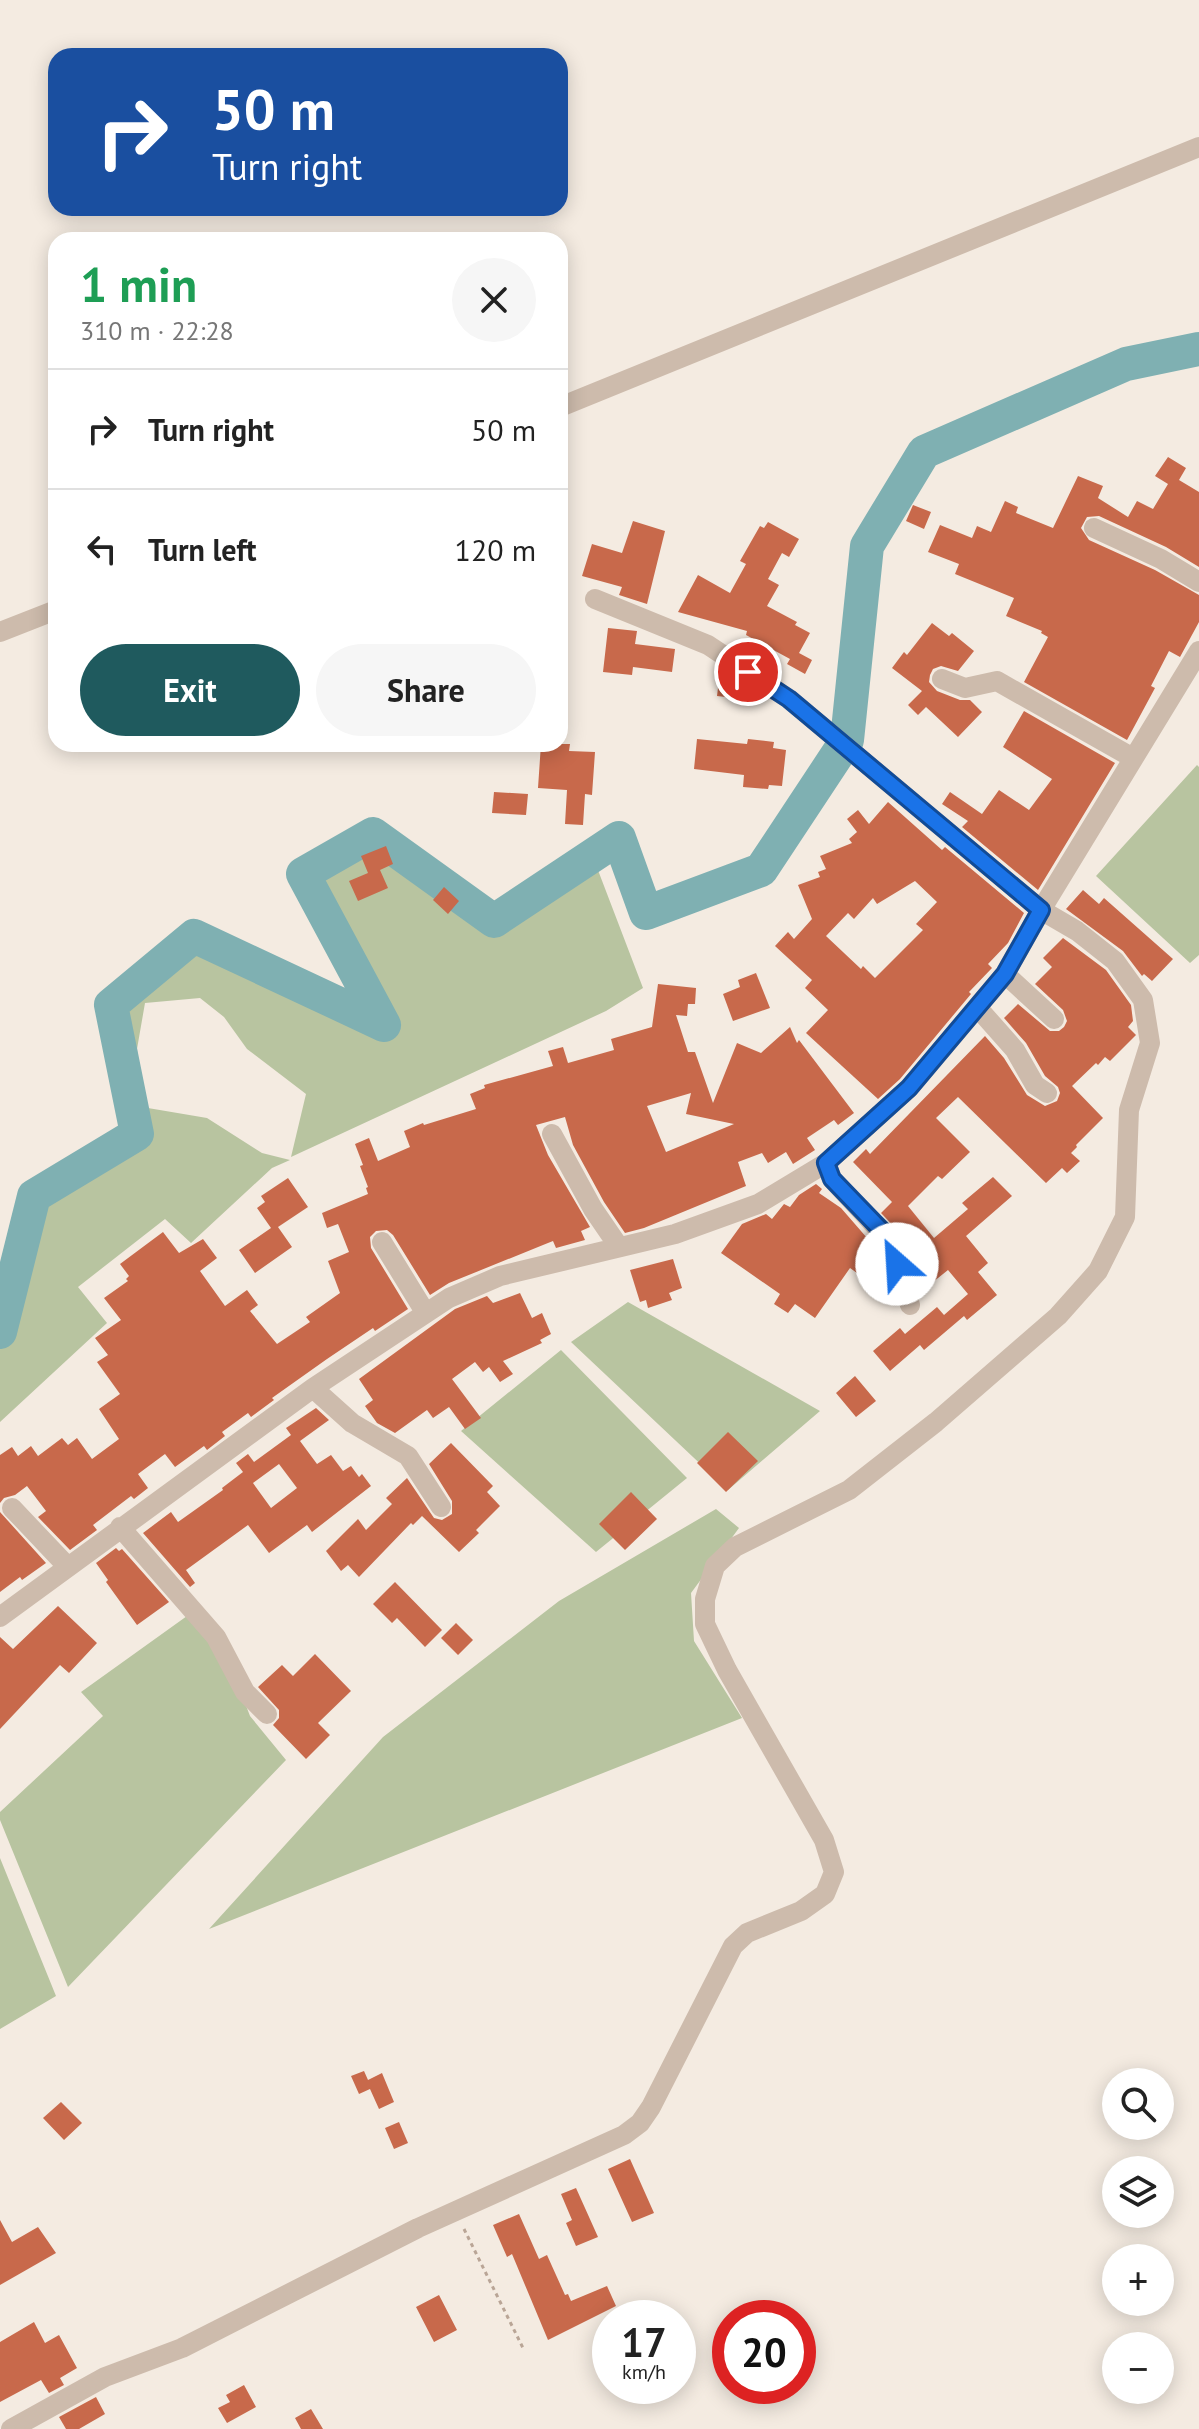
<!DOCTYPE html>
<html lang="en">
<head>
<meta charset="utf-8">
<style>
	body { margin:0; font-family:"PT Sans",sans-serif; background:#f6f6f6; color:#222; height:100vh; display:flex; flex-direction:column; font-size:30px; white-space:nowrap }
	* { box-sizing:border-box; margin:0 }
	p { font-size:26px; color:#767676 }
	.icon { flex:none; width:44px; height:44px; fill:none; stroke:currentColor; stroke-width:2; stroke-linecap:round; stroke-linejoin:round }
	.map { position:relative; flex:1; overflow:hidden }
	.details { position:absolute; left:48px; top:232px; width:520px; height:520px; display:flex; flex-direction:column; background:#fff; border-radius:24px; box-shadow:0 4px 20px #0003 }
	.details>* { flex:none }
	.banner { position:absolute; left:48px; top:48px; width:520px; height:168px; border-radius:24px; box-shadow:0 4px 20px #0003; background:#1a4fa0; color:#fff; overflow:hidden }
	.buttons { position:absolute; left:1102px; top:2068px; display:grid; gap:16px }
	.buttons a { display:grid; place-items:center; width:72px; height:72px; border-radius:50%; background:#fff; box-shadow:0 4px 20px #0003; font-size:40px }
	.speed { position:absolute; left:592px; top:2300px; display:flex; gap:16px; font-size:40px; font-weight:700; text-align:center }
	.speed>* { display:grid; place-content:center; width:104px; height:104px; border-radius:50%; background:#fff; box-shadow:0 4px 20px #0003; line-height:1 }
	.speed small { font-size:20px; font-weight:400 }
	.speed .limit { border:12px solid #d22; background:#fff; color:#111 }
	.pin { position:absolute; display:grid; place-items:center; width:68px; height:68px; color:#fff; margin:-34px; border:4px solid #fff; border-radius:50%; box-shadow:0 2px 8px #0007 }
	.me { position:absolute; width:88px; margin:-44px; rotate:334deg; stroke-linejoin:round; filter:drop-shadow(0 0 6px #0008) }
	.turn { display:flex; align-items:center; gap:28px; height:168px; padding:0 32px; font-size:36px }
	.turn .icon { width:104px; height:104px; stroke-width:2.5 }
	.turn b { display:block; font-size:56px; line-height:68px }
	.round { display:grid; place-items:center; flex:none; width:84px; height:84px; border-radius:42px; background:#f6f6f6 }
	.summary { display:flex; align-items:center; justify-content:space-between; height:136px; padding:0 32px }
	h1 { font-size:48px; font-weight:700; line-height:60px; color:#1e9e55 }
	.cta { display:flex; gap:16px; margin-top:auto; padding:16px 32px }
	.cta a { flex:1; height:92px; border-radius:48px; background:#1f5a5e; color:#fff; font-size:32px; font-weight:700; line-height:92px; text-align:center }
	.cta a+a { background:#f6f6f6; color:#222 }
	ul { padding:0; list-style:none }
	li { display:flex; align-items:center; gap:24px; height:120px; padding:0 32px; border-top:2px solid #e0e0e0 }
	li div { flex:1 }
	li b { display:block; font-size:30px }
	li em { font-style:normal }
	.map>svg:first-child { display:block }
</style>
</head>
<body>
<div class="map">
<svg width="1199" height="2429" viewBox="0 0 1199 2429">
	<rect width="100%" height="100%" fill="#f4ebe1"/>
	<path fill="#b8c4a0" d="M1197 765 1199 767V955L1190 963 1096 876Z
		M378 822 495 911 588 844 643 988 606 1011 291 1157 306 1094 247 1049 224 1017 200 998 145 1003 137 1049 142 1107 207 1118 262 1153 290 1160 272 1168 191 1243 165 1219 78 1287 107 1323 0 1422V1290L27 1186 121 1125 98 995 166 942 202 922 361 1002 288 870Z
		M628 1302 820 1411 728 1490 571 1342Z
		M561 1350 687 1478 596 1552 461 1431Z
		M716 1509 739 1528 691 1593 694 1641 742 1718 209 1929 383 1737 559 1601Z
		M187 1616 225 1651 250 1716 286 1760 68 1987 0 1820V1812L103 1716 81 1692Z
		M0 1858 56 1996 0 2029Z"/>
	<g fill="none" stroke-linecap="round" stroke-linejoin="round">
		<path stroke="#7fb0b2" stroke-width="34" d="M0 1332 34 1196 137 1134 111 1005 194 936 384 1025 303 874 373 834 494 921 619 838 646 913 761 870 847 740 867 546 924 452 1126 364 1199 349"/>
	</g>
	<path fill="#c8694b" fill-rule="evenodd" d="M1168 457 1186 468 1179 480 1199 492V567L1166 547 1099 516 1087 517 1081 528 1089 540 1155 570 1199 595V622L1180 657 1169 651 1151 686 1155 688 1127 740 1024 682 1048 637 1041 633 1042 631 1006 616 1014 598 955 574 959 564 928 552 940 525 972 538 977 526 991 532 1005 501 1018 507 1016 513 1053 528 1078 476 1103 486 1098 498 1128 517 1137 501 1153 509 1168 484 1155 476Z
		M913 505 931 512 924 529 906 521Z
		M633 521 665 531 647 604 619 595 622 587 582 576 592 544 622 553Z
		M768 522 799 539 789 557 782 553 768 579 779 585 767 606 797 622 795 625 810 633 799 653 812 660 805 674 787 664 790 659 746 635 747 631 678 612 698 575 730 593 746 564 740 561 760 526 764 528Z
		M932 623 949 636 952 633 974 651 958 671 941 666 933 669 930 675 929 682 937 691 960 700H970L982 712 958 737 926 707 918 715 908 705 922 691 892 668 904 652 907 655Z
		M608 628 637 631 635 644 675 649 672 672 633 667 632 675 603 672Z
		M720 672H726L746 686 744 699 717 696Z
		M1024 711 1115 763 1038 890 962 827 968 821 942 804 950 792 982 814 999 790 1029 810 1052 779 1003 747Z
		M697 739 747 744 748 739 774 742 773 748 786 750 782 786 769 785 768 789 743 787 744 775 694 769Z
		M541 744H570L569 751 595 752 592 795 585 794 583 825 565 824 567 790 538 788Z
		M494 792 528 794 526 815 492 813Z
		M888 802 942 850 945 847 1024 913 1008 943 988 964 992 968 969 992 971 994 900 1079 878 1099 806 1033 828 1010 805 988 812 980 775 946 788 932 794 939 812 919 798 885 820 877 818 872 826 869 820 856 852 843 849 839 857 832 847 819 858 810 869 824ZM915 881 937 902 916 924 923 930 875 978 863 966 861 969 826 936 848 913 854 919 873 898 877 904Z
		M386 846 393 864 380 870 388 888 358 901 349 881 368 873 361 856Z
		M444 887 459 901 448 914 433 900Z
		M1083 890 1099 904 1104 898 1173 959 1152 981 1144 974 1142 976 1123 951 1066 909Z
		M1063 938 1106 970 1131 1005 1133 1021 1128 1027 1136 1035 1110 1061 1105 1057 1098 1065 1096 1063 1072 1086 1103 1118 1076 1145 1077 1147 1071 1153 1080 1161 1067 1173 1062 1168 1046 1183 958 1097 936 1118 970 1152 942 1179 938 1176 908 1206 934 1238 968 1209 962 1203 993 1177 1012 1196 966 1236 988 1263 978 1272 997 1295 967 1320 964 1316 924 1350 920 1345 890 1371 873 1351 900 1328 905 1334 937 1307 944 1315 968 1294 948 1270 933 1282 907 1252 901 1234 881 1213 892 1202 853 1162 866 1149 870 1154 985 1036 1004 1058 1027 1095 1045 1106 1057 1101 1060 1093 1058 1087 1045 1076 1026 1043 1004 1018 1018 1004 1050 1031H1059L1064 1027 1067 1021 1063 1010 1035 984 1052 967 1043 958Z
		M756 973 770 1008 733 1021 723 994 740 987 738 980Z
		M658 984 696 988 695 1004H688L687 1016 676 1015 688 1052H695L713 1103 737 1043 761 1053 790 1027 797 1043 799 1040 854 1113 838 1125 834 1120 807 1138 815 1150 793 1164 786 1152 768 1163 762 1153 738 1162 746 1186 644 1228 625 1233 604 1202 573 1145 565 1117 536 1125 548 1155 590 1227 581 1231 585 1240 556 1248 553 1241 543 1245 449 1283 430 1295 393 1235 387 1230 376 1231 370 1237 371 1248 408 1309 375 1331 373 1328 327 1359 272 1398 274 1400 251 1417 248 1413 222 1432 225 1436 207 1450 204 1446 175 1467 165 1454 138 1474 148 1488 134 1499 131 1496 93 1525 97 1530 70 1550 38 1517 46 1511 27 1486 15 1495 4 1498 0 1503V1455L12 1447 18 1456 31 1446 38 1456 62 1438 68 1445 77 1438 92 1459 119 1439 99 1409 120 1394 97 1362 108 1355 95 1338 121 1320 104 1298 128 1281 126 1279 129 1276 120 1264 163 1232 179 1253 203 1239 217 1258 200 1271 225 1306 247 1290 258 1305 250 1311 277 1344 310 1322 306 1317 340 1293 328 1261 349 1252 338 1224 327 1228 322 1213 368 1194 366 1188 368 1187 360 1166 363 1165 355 1144 369 1138 378 1161 410 1147 404 1131 423 1123 424 1125 476 1109 470 1094 485 1088 484 1085 553 1066 548 1051 563 1047 568 1063 614 1050 611 1039 652 1027ZM691 1093 686 1114 734 1124 666 1152 647 1106Z
		M288 1178 308 1207 278 1227 292 1247 255 1273 239 1250 271 1228 257 1208 265 1202 261 1196Z
		M816 1184 822 1189 819 1193 841 1208 881 1254 864 1278 850 1268 815 1318 795 1304 788 1313 774 1304 780 1294 721 1253 742 1224 766 1214 772 1219 784 1204 790 1207 799 1195Z
		M673 1259 682 1288 669 1293 672 1300 648 1308 646 1300 640 1302 630 1270Z
		M520 1293 532 1318 542 1313 551 1334 540 1340 542 1343 503 1361 513 1374 500 1382 489 1367 483 1372 475 1362 452 1379 481 1418 465 1429 449 1407 433 1418 427 1410 395 1433 377 1423 365 1406 373 1400 359 1379 455 1309 487 1296 493 1303Z
		M855 1376 876 1401 856 1417 836 1393Z
		M316 1408 329 1420 300 1441 317 1464 331 1455 343 1471 351 1466 359 1477 362 1474 371 1486 312 1532 307 1525 269 1553 248 1525 186 1570 195 1583 190 1587 143 1533 171 1512 178 1522 223 1490 222 1488 243 1472 236 1463 248 1454 254 1462 291 1435 286 1428ZM279 1464 297 1488 271 1508 253 1483Z
		M728 1432 758 1461 726 1492 697 1463Z
		M451 1443 493 1486 487 1492 500 1506 476 1530 479 1533 459 1552 422 1516 413 1525 411 1523 359 1577 348 1565 341 1571 326 1551 358 1519 366 1530 392 1504 386 1498 407 1478 434 1518 442 1520 452 1514V1501L429 1464Z
		M631 1492 657 1519 625 1550 599 1524Z
		M0 1512 46 1563 22 1580 20 1577 0 1592Z
		M116 1548 119 1551 122 1549 169 1602 137 1625 106 1582 108 1580 96 1563Z
		M395 1582 442 1630 425 1647 397 1618 392 1623 373 1604Z
		M58 1606 97 1643 69 1673 60 1665 0 1729V1637L13 1649Z
		M456 1623 473 1640 458 1655 441 1638Z
		M315 1654 351 1691 318 1723 330 1735 306 1759 273 1725 279 1718V1710L258 1687 282 1665 293 1676Z
		M364 2071 368 2080 382 2073 394 2102 379 2109 370 2089 359 2094 351 2076Z
		M61 2102 82 2123 64 2140 43 2118Z
		M399 2122 408 2143 394 2149 385 2128Z
		M630 2159 654 2213 632 2222 608 2169Z
		M576 2188 598 2237 576 2246 566 2223 572 2220 561 2194Z
		M519 2214 539 2259 547 2255 565 2295 568 2294 571 2301 607 2286 616 2306 548 2340 512 2254 507 2257 493 2225Z
		M0 2220 12 2242 38 2227 56 2253 0 2285Z
		M439 2295 457 2330 434 2342 416 2307Z
		M34 2322 45 2343 59 2335 77 2368 60 2378 64 2385 49 2393 41 2380 0 2402V2342Z
		M244 2385 256 2407 227 2423 218 2408 230 2402 226 2395Z
		M96 2397 105 2414 79 2429H66L59 2417Z
		M311 2409 323 2429H301L295 2418Z"/>
	<g fill="none" stroke-linecap="round" stroke-linejoin="round">
		<path stroke="#b9a596" stroke-width="3" stroke-dasharray="4 4" stroke-linecap="butt" d="M464 2229 523 2348"/>
		<path stroke="#cdbbac" stroke-width="20" d="M560 407 1199 147
			M1094 528 1161 559 1199 582
			M0 632 56 610
			M942 679 965 688 997 681 1133 758
			M1005 974 1054 1019
			M977 1007 1015 1050 1035 1085 1047 1093
			M552 1134 593 1209 619 1247
			M826 1163 832 1179 891 1243 910 1305
			M382 1242 425 1312
			M313 1388 352 1423 408 1456 441 1507
			M12 1508 67 1566
			M120 1527 216 1637 245 1692 267 1714
			M0 1617 313 1388 449 1298 500 1276 675 1234 758 1204 826 1163 909 1088 1005 974 1041 910 1199 651
			M11 2429 105 2377 182 2348 418 2228 624 2135 640 2123 651 2107 733 1946 747 1933 801 1911 825 1894 834 1872 824 1840 727 1670 705 1624V1599L715 1566 735 1547 849 1490 936 1422 1058 1316 1098 1271 1125 1217 1129 1110 1150 1043 1143 1000 1115 961 1077 931 1041 910 789 699 708 645 595 599"/>
	</g>
	<g fill="none" stroke-linecap="round" stroke-linejoin="round">
		<g stroke="#114b97" stroke-width="20">
			<path id="route" d="M748 672 789 699 1041 910 1005 974 909 1088 826 1163 832 1179 887 1236 897 1264"/>
		</g>
		<use href="#route" stroke="#1a73e8" stroke-width="14"/>
	</g>
</svg>
<div class="buttons">
<a><svg class="icon" aria-label="search" viewBox="0 0 24 24"><circle cx="10" cy="10" r="6"/><path d="M15 15l6 6"/></svg></a>
<a><svg class="icon" aria-label="layers" viewBox="0 0 24 24"><path d="M12 4l9 5-9 5-9-5zM3 14l9 5 9-5"/></svg></a>
<a>+</a>
<a>−</a>
</div>
<div class="speed"><div>17<small>km/h</small></div><div class="limit">20</div></div>
<div class="pin" style="left:748px;top:672px;background:#d93025"><svg class="icon" aria-label="arrive" viewBox="0 0 24 24"><path d="M6 21V4h12l-3 4 3 4H6"/></svg></div>
<svg class="me" style="left:897px;top:1264px" viewBox="-20 -20 40 40"><circle r="19" fill="#fff"/><path d="M0-13L10 11 0 6-10 11z" fill="#1a73e8"/></svg>
<div class="banner">
<div class="turn"><svg class="icon" aria-label="right" viewBox="0 0 24 24"><path d="M7 20v-9h11M14 6l5 5-5 5"/></svg><div><b>50 m</b>Turn right</div></div>
</div>
<section class="details">
<div class="summary"><div><h1>1 min</h1><p>310 m · 22:28</p></div><a class="round"><svg class="icon" aria-label="close" viewBox="0 0 24 24"><path d="M6 6l12 12M18 6L6 18"/></svg></a></div>
<ul>
<li><svg class="icon" aria-label="right" viewBox="0 0 24 24"><path d="M7 20v-9h11M14 6l5 5-5 5"/></svg><div><b>Turn right</b></div><em>50 m</em></li>
<li><svg class="icon" aria-label="left" viewBox="0 0 24 24"><path d="M17 20v-9H6M10 6l-5 5 5 5"/></svg><div><b>Turn left</b></div><em>120 m</em></li>
</ul>
<div class="cta"><a>Exit</a><a>Share</a></div>
</section>
</div>
</body>
</html>
